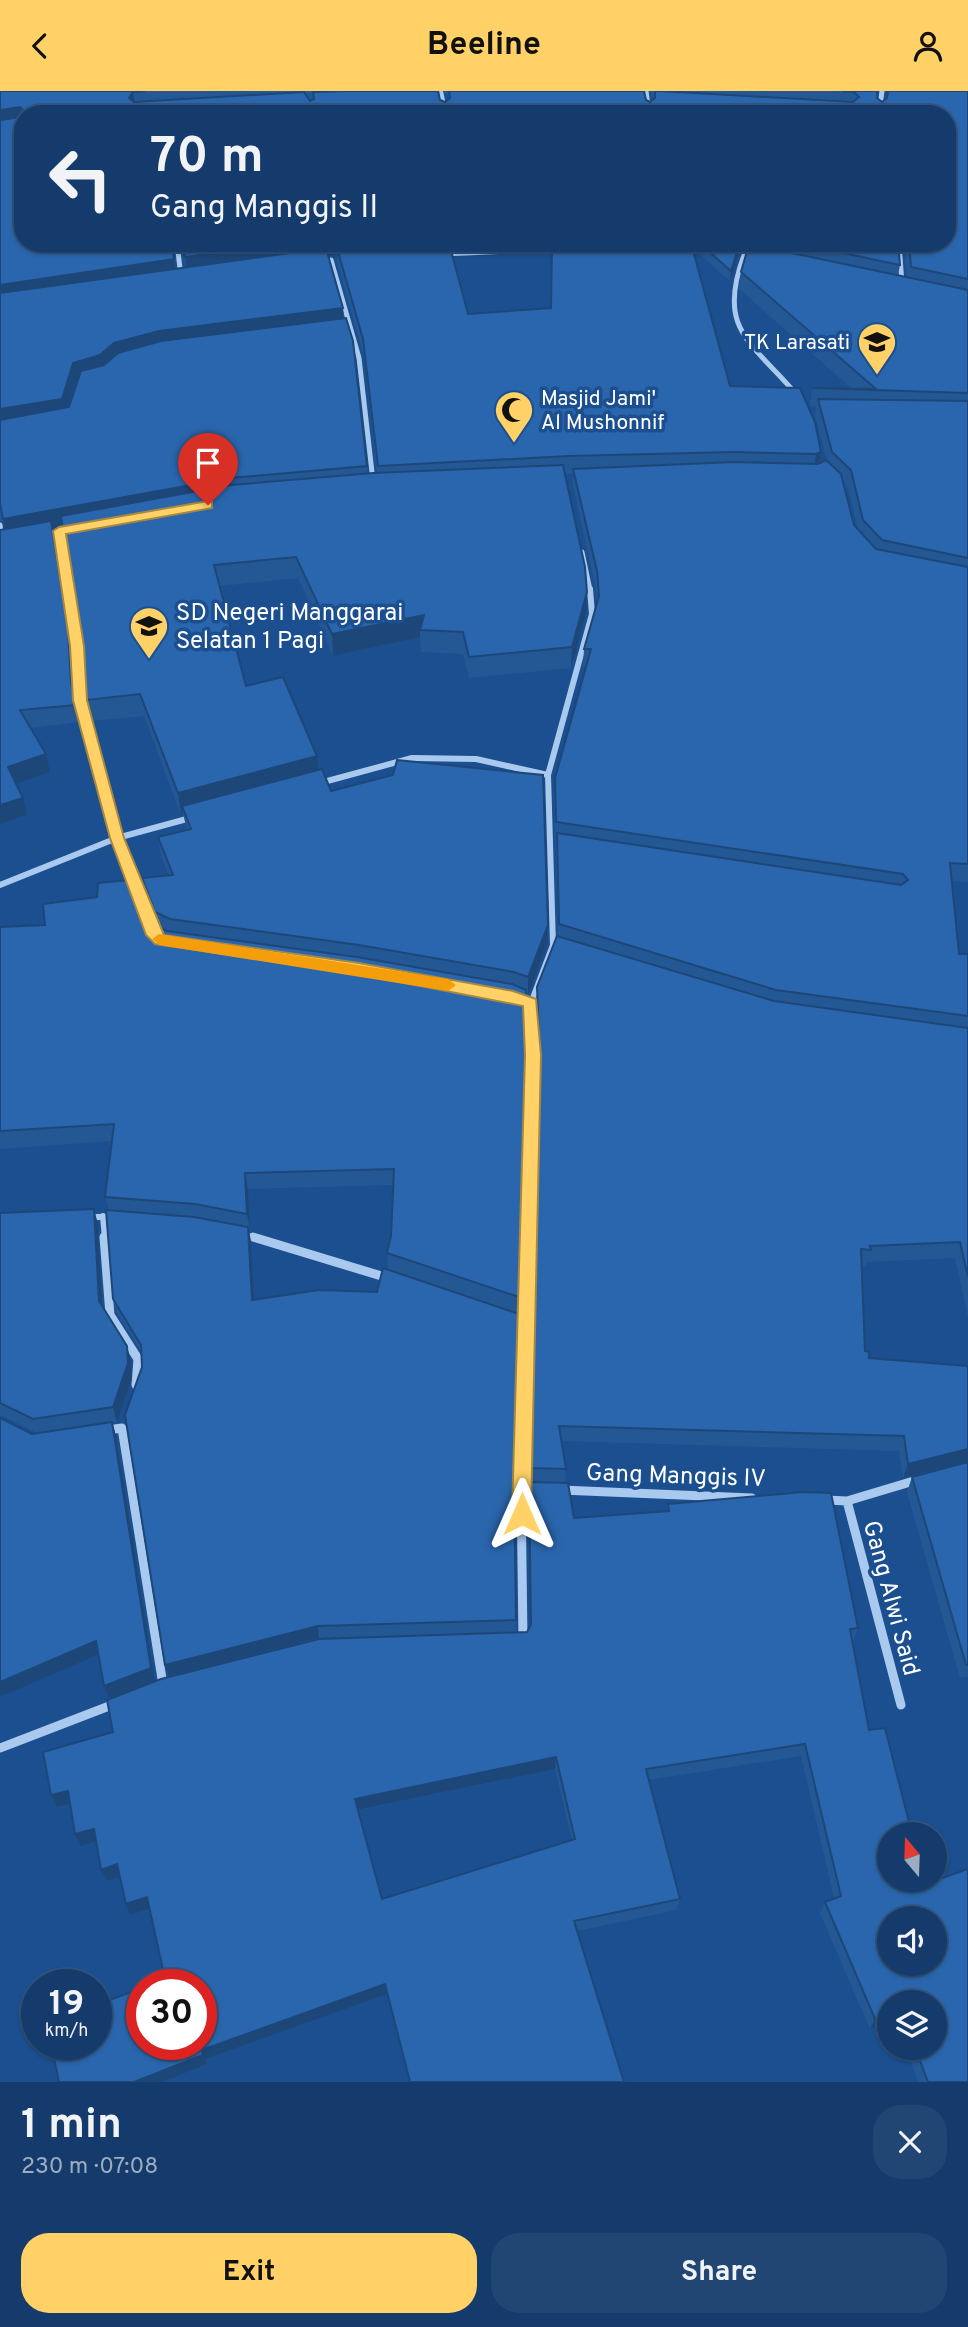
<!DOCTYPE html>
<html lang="en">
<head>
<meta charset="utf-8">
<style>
	body { margin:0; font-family:Overpass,sans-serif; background:#214673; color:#f1f3f6; height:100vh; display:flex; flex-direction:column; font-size:26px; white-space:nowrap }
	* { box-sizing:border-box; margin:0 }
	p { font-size:23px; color:#9dadc1 }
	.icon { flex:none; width:38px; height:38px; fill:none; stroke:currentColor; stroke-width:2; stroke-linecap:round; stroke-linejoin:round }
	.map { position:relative; height:1991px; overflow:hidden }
	.sheet { display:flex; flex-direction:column; background:#143b6b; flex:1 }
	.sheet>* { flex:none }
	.hud { position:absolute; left:14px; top:14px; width:942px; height:147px; border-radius:28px; box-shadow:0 2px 5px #0004,0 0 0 2px #33557e; background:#143b6b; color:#f1f3f6; overflow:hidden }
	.needle { width:46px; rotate:341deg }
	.tools { position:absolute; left:877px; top:1731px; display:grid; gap:14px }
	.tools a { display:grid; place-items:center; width:70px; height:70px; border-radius:50%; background:#143b6b; box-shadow:0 2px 5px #0004,0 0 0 2px #33557e; font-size:35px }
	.speed { position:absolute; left:21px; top:1878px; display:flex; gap:14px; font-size:35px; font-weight:700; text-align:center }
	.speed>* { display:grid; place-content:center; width:91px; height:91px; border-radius:50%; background:#143b6b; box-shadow:0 2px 5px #0004,0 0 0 2px #33557e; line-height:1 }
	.speed small { font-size:18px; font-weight:400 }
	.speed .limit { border:10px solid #d22; background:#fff; color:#111 }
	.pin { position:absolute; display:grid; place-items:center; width:60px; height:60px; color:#fff; margin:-72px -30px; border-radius:50% 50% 50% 0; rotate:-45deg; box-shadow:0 0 7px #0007 }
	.pin .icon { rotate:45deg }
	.me { position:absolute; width:77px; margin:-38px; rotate:0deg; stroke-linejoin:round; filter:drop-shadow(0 0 5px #0008) }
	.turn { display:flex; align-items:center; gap:24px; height:147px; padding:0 21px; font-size:32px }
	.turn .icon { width:91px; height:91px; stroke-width:2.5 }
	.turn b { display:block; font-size:49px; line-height:60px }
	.round { display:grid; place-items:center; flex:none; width:74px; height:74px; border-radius:28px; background:#214673 }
	.summary { display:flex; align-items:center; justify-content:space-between; height:119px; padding:0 21px }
	h1 { font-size:42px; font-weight:700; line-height:52px }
	.action { display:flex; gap:14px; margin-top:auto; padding:14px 21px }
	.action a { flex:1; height:80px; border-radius:28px; background:#ffd166; color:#111; font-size:28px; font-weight:700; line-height:80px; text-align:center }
	.action a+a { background:#214673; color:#f1f3f6 }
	header { display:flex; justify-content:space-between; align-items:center; height:91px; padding:0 21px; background:#ffd166; color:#111; font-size:32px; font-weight:700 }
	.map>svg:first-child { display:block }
</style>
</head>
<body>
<header><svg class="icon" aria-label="back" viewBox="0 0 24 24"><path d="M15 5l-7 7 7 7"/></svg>Beeline<svg class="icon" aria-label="person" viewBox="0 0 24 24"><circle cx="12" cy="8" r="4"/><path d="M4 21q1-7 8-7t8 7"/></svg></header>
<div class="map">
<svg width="968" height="1991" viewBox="0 0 968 1991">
	<rect width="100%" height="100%" fill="#1b4f8f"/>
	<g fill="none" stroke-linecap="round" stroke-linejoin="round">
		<path stroke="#a9c9ee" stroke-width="5" d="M646 0 649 23
			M441 2 445 23
			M879 23 882 0
			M177 152 181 186
			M899 152 902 193
			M442 163 559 158
			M744 164C716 239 752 251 796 303
			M331 169 359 267 373 390
			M0 434 2 448
			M59 440 68 499
			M582 461 590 499"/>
		<path stroke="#a9c9ee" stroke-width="6" d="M68 498 77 555 80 609 117 747 152 840
			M548 684 592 523 590 498
			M320 692 412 667 476 668 548 684 553 854 531 912
			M0 794 117 747 194 726
			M519 907 531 912 533 964 528 1148
			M103 1125 105 1148
			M86 1126H113
			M242 1144 261 1148"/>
		<path stroke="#a9c9ee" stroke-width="9" d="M104 1146 110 1224 138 1268 136 1294
			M253 1146 388 1187
			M107 1339 122 1337 163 1594
			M561 1399 752 1407
			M826 1409 847 1410 917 1389
			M847 1410 901 1614
			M523 1548 521 1398 528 1146
			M0 1657 117 1612"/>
	</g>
	<path fill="#245895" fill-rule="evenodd" d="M0 0H313V7L309 8 310 10 314 8 320 0H439L440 9 445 11 449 8V4H447L443 0H644L646 9 650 11 654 8V6H652L651 0H877V7L882 11 968 0V791L952 790 959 863H968V1226L955 1167 867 1171 866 1175H861L865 1260 869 1267 968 1275V1586L960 1587 907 1401 912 1386 962 1373 903 1387 899 1360 561 1350 566 1378 565 1392 574 1427 667 1420 668 1413 858 1537 853 1551H852L869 1639 968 1991H918L906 1956H934V1911H889V1931L870 1938 820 1822 825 1811 834 1807 801 1665 649 1689 680 1808 677 1819 577 1840 624 1991H409L387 1903 206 1968 207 1973 165 1888 150 1818 130 1824 120 1785 107 1790 101 1779 96 1751 81 1755 70 1713 57 1716 51 1704 498 1542 319 1547 169 1585 142 1262 117 1222 113 1208 109 1119 105 1106 112 1050 0 1058V836L146 830 157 835 146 806 142 787 169 785 161 765 158 746 187 739 183 723 181 724 144 625 92 630 81 587 78 533 63 436 53 438 71 556 74 604 80 631 30 637 46 663 50 681 16 692 27 724 0 733V439L6 438 4 431 0 430ZM23 23H947V152H904L907 186 898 184 900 174 898 152H711L747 160 741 181 739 198 852 298 812 297 810 315H816L815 325 827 370 819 373 821 361 730 295 468 223 449 152H347L348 156 340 157V152H182L186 177 175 178 23 152ZM337 164 338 174 364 266 377 382H368L344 227 343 217 328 165ZM78 289 69 316 68 317 76 290ZM565 383H573V395L596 498 597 512 584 558 583 576H586L555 687 554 705 558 845 537 896V913L539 964 528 1391 530 1536 527 1541H516L514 1386 254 1209 251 1151 249 1139H250L248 1098 393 1094 391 1145 387 1162 388 1178 519 1222 528 947 526 904 528 905 547 853 548 834 331 700 318 679 317 665 246 595 220 495 298 487 333 565 420 546 421 561 463 563 469 587 571 577 586 522ZM843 392 848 397 858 439 854 434ZM555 1678 572 1749 382 1808 359 1719Z
		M697 152H703L738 158 737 169 730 190 697 161Z
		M0 1122 98 1133 103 1216 131 1270 132 1287 117 1331H112L116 1345 155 1590 109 1607 104 1595 98 1564 0 1606V1327L32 1343 37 1342 3 1325H0Z"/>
	<path fill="#1d4779" d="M133 1 136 18 129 7Z
		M20 16 23 33 0 36V19Z
		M290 152H340L341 163 337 157V164L187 184 185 166Z
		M738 158 737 169 730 190 731 180Z
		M174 168 176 185 0 212V194Z
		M343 217 344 234 102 282 76 290 65 325 0 337V318L73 272 114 252 159 240Z
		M821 361 818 378 814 381 816 363Z
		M230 387 232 405 53 438 71 556 74 610 7 446 3 428Z
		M587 501 586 522 571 577 572 556Z
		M424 524 420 539V546L333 565 332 543Z
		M46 663 50 681 12 694 8 676Z
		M317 665 319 686 182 715 183 723 181 724 178 702Z
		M23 707 27 724 0 733V714Z
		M548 834 547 853 528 905V886Z
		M245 1082 248 1098 250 1139 247 1123Z
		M94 1118 98 1133 103 1225 99 1210Z
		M248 1136 251 1151 255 1223 252 1209Z
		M127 1255 131 1270 132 1287 117 1331 113 1316Z
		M112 1331 116 1345 155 1590 109 1607 104 1595Z
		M968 1358V1371L903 1387 908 1373Z
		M318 1535 319 1547 169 1585 165 1574Z
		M96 1550 100 1563 0 1606V1591Z
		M556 1666 555 1678 357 1719 355 1708Z
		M68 1700 73 1712 57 1716 51 1704Z
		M94 1738 99 1750 81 1755 75 1743Z
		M117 1773 122 1785 107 1790 101 1779Z
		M147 1806 152 1817 130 1824 126 1813Z
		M385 1893 387 1903 206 1968 207 1973 162 1991H134L202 1959Z
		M889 1923V1931L870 1938 875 1928Z"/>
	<path fill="#2a66ad" stroke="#1d4779" stroke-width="2" fill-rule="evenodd" d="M0 0H145L133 1 129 7 134 11 304 1 310 10 314 8 313 1 345 0H438L440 9 445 11 450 7 449 0H644L646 9 650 11 655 7V0H660L853 11 859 6 854 1 842 0H877V7L882 11 887 7 888 0H968V188L911 176 909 152H947V23H24L25 21 20 16 0 19Z
		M23 24V152H172L174 168 0 194V29L21 26Z
		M183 152H290L185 166Z
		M449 152 468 223 551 217 552 152H691L730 295 800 297 815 331 821 361 816 363 733 361 568 365 378 375 363 248 337 157Z
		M699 152 738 158 731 180Z
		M796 152H898L900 174Z
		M749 153 968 199V302L812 297 876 298 741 181Z
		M326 157 343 217 159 240 114 252 100 264 73 272 62 308 0 318V202Z
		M346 227 353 250 367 375 230 387 3 428 0 413V329L69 316 81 280 104 274 118 262 161 250Z
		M818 308 968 310V467L882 449 863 429 851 379 832 361Z
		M826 369 841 383 854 434 876 458 968 476V773L950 772 959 863H968V925L776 899 559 833 557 742 901 794 908 789 903 783 556 731 555 687 591 558H584L599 505 597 480 573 378 733 371 818 373Z
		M563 374 585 476 587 501 572 556 469 566 463 541 420 539 424 524 332 543 296 466 214 474 246 595 283 586 317 665 178 702 140 603 87 609 81 587 78 533 61 425 231 394 373 382Z
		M51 430 68 538 71 592 76 614 20 619 46 663 8 676 23 707 0 714V439Z
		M397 669 543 684 548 834 528 886 514 881 359 854 170 828 155 821 142 787 173 784 158 746 191 738 182 715 322 678 331 700 393 684Z
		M130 789 146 830 167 840 357 866 512 893 526 899 528 947 519 1206 387 1162 391 1145 394 1078 245 1082 247 1123 195 1113 105 1106 114 1033 0 1040V836L45 834 43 813 97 806 98 792Z
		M557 845 774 910 968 937V1186L960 1151 870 1155 871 1159 861 1158 865 1260 869 1261V1267L968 1275V1358L908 1373 904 1345 559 1335 566 1378 529 1377 539 947 537 896Z
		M94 1118 99 1210 127 1255 128 1272 113 1316 33 1328 0 1312V1122Z
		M106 1119 194 1126 248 1136 252 1209 319 1199 377 1201 383 1177 519 1223 514 1385 516 1529 318 1535 165 1574 125 1324 142 1276 141 1254 113 1208Z
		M0 1327 32 1343 112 1331 151 1577 104 1595 96 1550 0 1591Z
		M968 1371V1574H966L912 1386Z
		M529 1391 568 1392 574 1427 669 1420 668 1413 803 1401 831 1402 858 1537 850 1538 869 1639 885 1637 912 1743H889V1788H924L926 1793 968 1778V1991H928L915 1956H934V1911H889V1923L875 1928 825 1811 841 1805 805 1653 646 1678 680 1808 574 1830 624 1991H410L385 1893 202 1959 203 1964 134 1991H59L51 1953H96V1914L142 1897V1953H201V1894H150L165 1888 147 1806 126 1813 117 1773 101 1779 94 1738 75 1743 68 1700 51 1704 43 1661 113 1641 107 1609 161 1588 319 1548 527 1541 531 1534ZM556 1666 575 1748 382 1808 355 1708ZM889 1827H934V1872H889Z"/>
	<path fill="#ffd166" stroke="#a68842" stroke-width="2" d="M208 410 212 411V417L66 443 84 555 87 609 124 747 164 844 359 872 513 900 536 908 541 964 531 1423 528 1429 522 1431 515 1429 512 1423 525 964 523 915 359 883 155 853 146 844 110 747 73 609 70 555 53 440 59 436Z"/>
	<path fill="#f59e0b" d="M159 843 448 888 456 894 448 900 159 854 152 848Z"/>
	<defs>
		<g id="school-pin" transform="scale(2.0125)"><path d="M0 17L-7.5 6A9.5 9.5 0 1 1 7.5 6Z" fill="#ffd166" stroke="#1b4f8f"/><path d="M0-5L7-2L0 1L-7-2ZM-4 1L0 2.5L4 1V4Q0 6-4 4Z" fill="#111"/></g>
		<g id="mosque-pin" transform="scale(2.0125)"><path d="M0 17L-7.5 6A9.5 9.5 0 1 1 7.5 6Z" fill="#ffd166" stroke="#1b4f8f"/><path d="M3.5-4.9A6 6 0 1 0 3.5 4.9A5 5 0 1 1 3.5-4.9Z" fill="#111"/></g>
	</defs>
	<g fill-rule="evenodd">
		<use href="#school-pin" x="877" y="251"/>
		<use href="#mosque-pin" x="514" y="319"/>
		<use href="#school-pin" x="149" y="535"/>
	</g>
	<g text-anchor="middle" stroke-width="7" stroke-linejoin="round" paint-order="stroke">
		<g font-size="21" fill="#fff" stroke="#1b4f8f" text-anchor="end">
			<text x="850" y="258">TK Larasati</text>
			<text x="541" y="314" text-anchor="start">Masjid Jami'<tspan x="541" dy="24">Al Mushonnif</tspan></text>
		</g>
		<g font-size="24" fill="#fff" stroke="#1b4f8f" text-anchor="start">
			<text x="176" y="529">SD Negeri Manggarai<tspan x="176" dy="28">Selatan 1 Pagi</tspan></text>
		</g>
		<g font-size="24" fill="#fff" stroke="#1b4f8f">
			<text transform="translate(676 1384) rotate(2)" y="8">Gang Manggis IV</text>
			<text transform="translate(892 1507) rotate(75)" y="8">Gang Alwi Said</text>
		</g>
	</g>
</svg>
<div class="tools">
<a><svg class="needle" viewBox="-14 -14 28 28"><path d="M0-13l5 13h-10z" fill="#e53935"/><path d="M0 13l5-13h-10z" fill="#9dadc1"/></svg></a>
<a><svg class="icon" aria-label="sound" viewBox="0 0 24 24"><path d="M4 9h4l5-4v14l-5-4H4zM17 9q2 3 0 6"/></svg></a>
<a><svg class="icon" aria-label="layers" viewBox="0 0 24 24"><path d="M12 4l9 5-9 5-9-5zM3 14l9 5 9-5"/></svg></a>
</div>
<div class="speed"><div>19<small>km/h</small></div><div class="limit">30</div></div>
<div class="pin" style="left:208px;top:414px;background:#d93025"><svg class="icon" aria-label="arrive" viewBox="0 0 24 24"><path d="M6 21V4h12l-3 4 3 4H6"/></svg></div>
<svg class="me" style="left:522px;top:1423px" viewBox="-20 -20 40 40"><path d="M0-17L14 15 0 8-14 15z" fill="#ffd166" stroke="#fff" stroke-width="4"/></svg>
<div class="hud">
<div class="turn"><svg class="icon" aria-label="left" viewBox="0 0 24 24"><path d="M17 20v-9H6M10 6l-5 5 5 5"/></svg><div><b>70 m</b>Gang Manggis II</div></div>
</div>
</div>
<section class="sheet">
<div class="summary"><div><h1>1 min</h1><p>230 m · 07:08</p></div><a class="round"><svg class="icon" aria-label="close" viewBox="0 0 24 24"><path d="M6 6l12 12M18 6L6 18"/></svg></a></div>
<div class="action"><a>Exit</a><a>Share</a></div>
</section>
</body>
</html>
